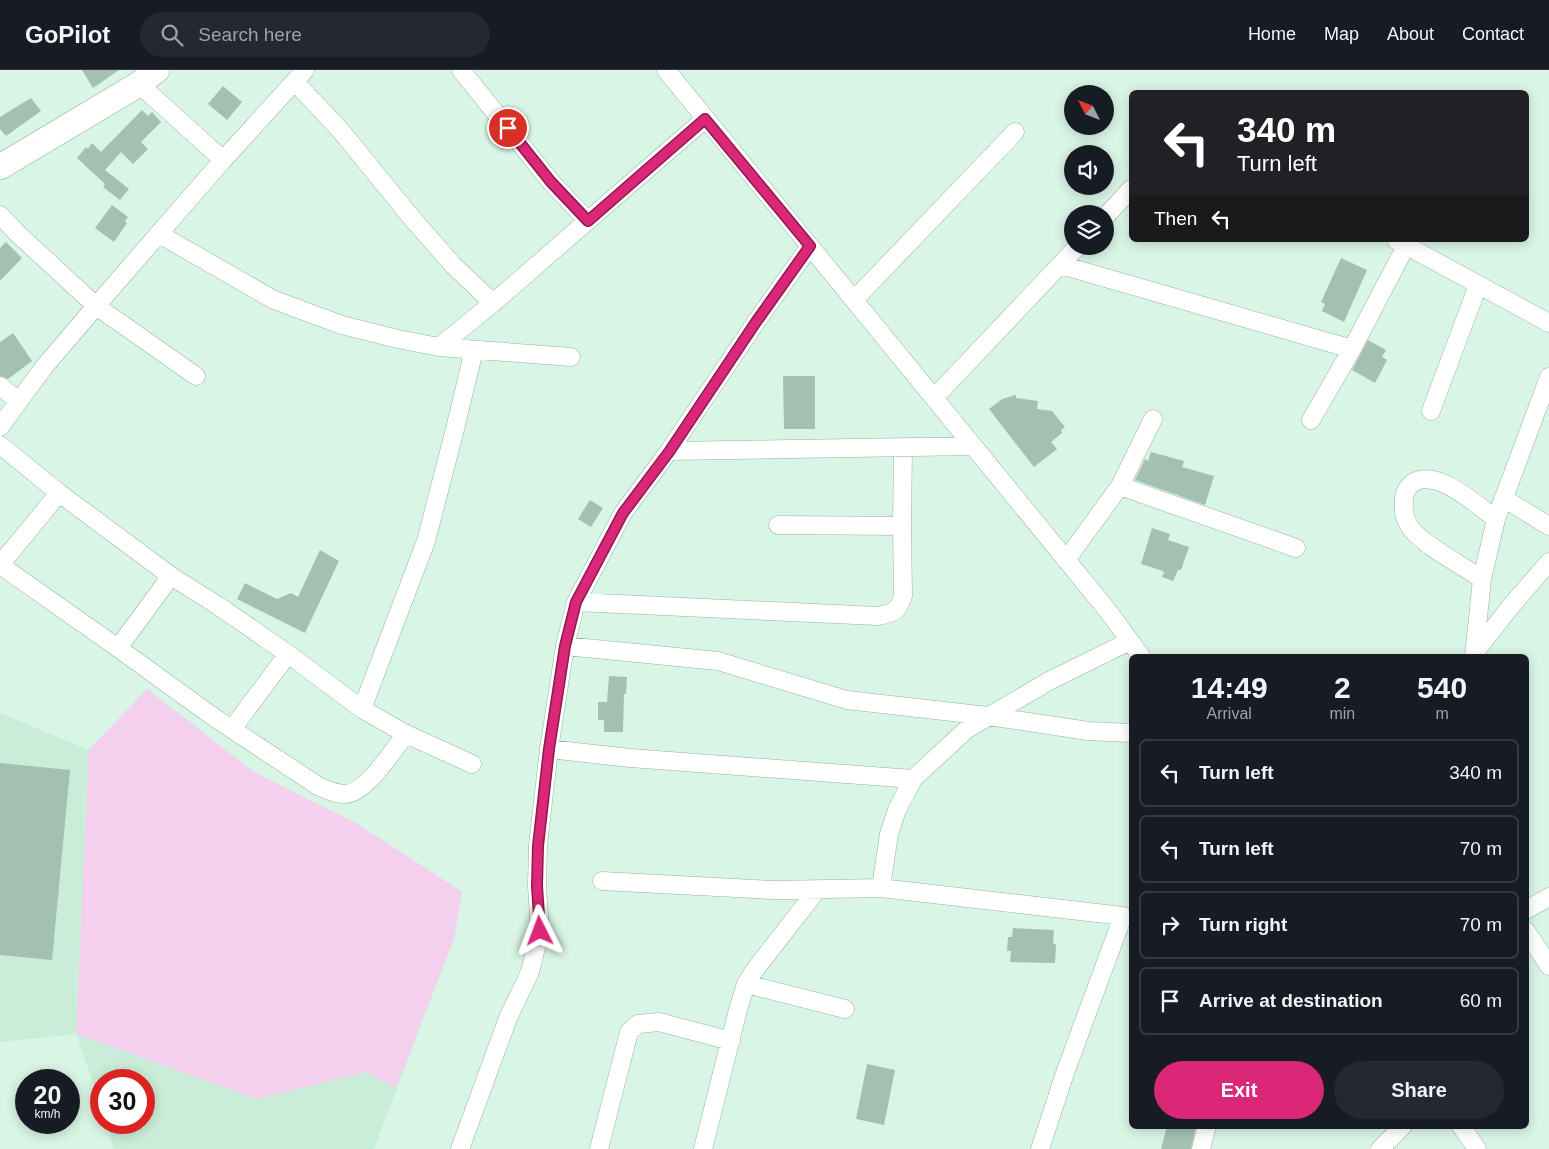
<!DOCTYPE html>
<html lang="en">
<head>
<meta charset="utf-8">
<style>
	body { margin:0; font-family:Arial,sans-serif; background:#242831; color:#f1f3f6; height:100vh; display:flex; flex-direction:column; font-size:19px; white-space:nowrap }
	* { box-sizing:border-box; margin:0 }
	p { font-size:16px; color:#9ea1a6 }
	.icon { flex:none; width:28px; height:28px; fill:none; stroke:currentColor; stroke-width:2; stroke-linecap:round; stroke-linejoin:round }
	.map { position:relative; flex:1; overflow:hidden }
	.details { position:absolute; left:1129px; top:584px; width:400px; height:475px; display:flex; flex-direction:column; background:#171b24; border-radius:8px; box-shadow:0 2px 12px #0003 }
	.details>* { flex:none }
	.banner { position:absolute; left:1129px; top:20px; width:400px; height:152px; border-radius:8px; box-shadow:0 2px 12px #0003; background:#202124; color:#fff; overflow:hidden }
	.needle { width:32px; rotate:312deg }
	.controls { position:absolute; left:1064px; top:15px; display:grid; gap:10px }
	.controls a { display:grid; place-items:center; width:50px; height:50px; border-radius:50%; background:#171b24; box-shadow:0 2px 12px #0003; font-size:25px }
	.speed { position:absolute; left:15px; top:999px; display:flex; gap:10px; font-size:25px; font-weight:700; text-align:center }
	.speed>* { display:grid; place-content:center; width:65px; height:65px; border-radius:50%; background:#171b24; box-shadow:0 2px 12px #0003; line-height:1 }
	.speed small { font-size:12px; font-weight:400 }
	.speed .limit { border:8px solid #d22; background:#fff; color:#111 }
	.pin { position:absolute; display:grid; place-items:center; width:42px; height:42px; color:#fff; margin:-21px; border:2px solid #fff; border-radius:50%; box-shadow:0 1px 5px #0007 }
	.me { position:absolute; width:55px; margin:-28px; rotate:357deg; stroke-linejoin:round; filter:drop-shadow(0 0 4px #0008) }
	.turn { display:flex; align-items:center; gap:18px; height:105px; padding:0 25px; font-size:22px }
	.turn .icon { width:65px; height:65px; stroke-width:2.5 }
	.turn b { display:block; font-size:35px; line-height:42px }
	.then { display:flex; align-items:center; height:48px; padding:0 25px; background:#0003; gap:10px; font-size:19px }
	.eta { display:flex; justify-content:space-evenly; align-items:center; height:85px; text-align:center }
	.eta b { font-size:30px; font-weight:600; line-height:35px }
	.primary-button { display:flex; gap:10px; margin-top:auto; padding:10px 25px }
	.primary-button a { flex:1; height:58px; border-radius:30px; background:#db2777; color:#fff; font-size:20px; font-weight:600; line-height:58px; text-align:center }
	.primary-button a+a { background:#242831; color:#f1f3f6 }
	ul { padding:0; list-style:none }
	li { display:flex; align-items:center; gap:15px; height:68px; margin:0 10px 8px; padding:0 15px; border:2px solid #363941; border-radius:8px }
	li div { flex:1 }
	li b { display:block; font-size:19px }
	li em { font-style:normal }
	header { display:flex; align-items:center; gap:30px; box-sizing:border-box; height:70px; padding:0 25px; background:#171b24; border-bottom:1px solid #363941 }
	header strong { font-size:24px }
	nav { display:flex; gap:28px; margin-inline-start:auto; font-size:18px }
	.search { width:350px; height:45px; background:#242831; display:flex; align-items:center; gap:12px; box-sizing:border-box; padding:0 18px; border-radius:28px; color:#9ea1a6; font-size:19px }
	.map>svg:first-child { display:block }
</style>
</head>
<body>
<header>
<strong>GoPilot</strong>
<div class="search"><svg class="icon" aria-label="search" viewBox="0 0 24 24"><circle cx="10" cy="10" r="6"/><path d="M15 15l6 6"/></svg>Search here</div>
<nav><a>Home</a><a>Map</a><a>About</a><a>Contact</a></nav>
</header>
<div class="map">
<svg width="1549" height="1079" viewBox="0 0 1549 1079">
	<rect width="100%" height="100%" fill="#d9f5e5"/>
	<path fill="#c9edd8" d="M147 619 254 702 356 753 462 822 454 868 374 1079H113L108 1053 144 1052V1010H101V1034L76 964 0 972V643L89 680Z"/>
	<path fill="#f4d0ee" d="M147 619 254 702 356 753 462 822 454 868 396 1018 366 1002 258 1029 76 964 89 680Z"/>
	<path fill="#a4c0b0" d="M82 0H119L93 18Z
		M223 16 242 32 227 50 208 34Z
		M31 28 41 41 6 66 0 59V47Z
		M142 40 148 46 152 42 161 52 141 72 148 79 133 94 121 82 105 100 129 119 120 130 103 117 105 114 77 88 86 77 88 79 92 73 101 82Z
		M112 135 128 147 125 151 127 153 114 172 95 158Z
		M6 172 22 188 0 211V178Z
		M1341 188 1367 200 1344 252 1322 241 1325 234 1321 232Z
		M13 263 32 291 8 309 0 306V272Z
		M1368 270 1386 280 1382 287 1387 290 1375 313 1352 300Z
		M783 306H815V359H784Z
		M1016 325V328L1038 331 1037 339 1052 341 1065 357 1061 360 1062 363 1051 372 1057 379 1034 397 989 339 1002 329Z
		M1151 382 1184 391 1182 397 1214 406 1205 435 1135 410 1145 389 1148 391Z
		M590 430 603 438 591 457 578 449Z
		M1152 458 1170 464 1168 470 1189 477 1181 500H1178L1173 511 1162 507 1164 502 1160 500 1141 494Z
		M320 480 339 491 305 563 237 529 245 513 277 529 291 523 298 527Z
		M609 606 627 607 626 624H624L623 662H604V650H598V632H607Z
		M0 693 70 700 52 890 0 885Z
		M1013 858 1054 860 1053 874H1056L1055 893 1010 892 1011 881H1007L1008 867H1012Z
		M867 994 895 1000 884 1055 856 1049Z
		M1167 1056H1196L1191 1079H1161Z"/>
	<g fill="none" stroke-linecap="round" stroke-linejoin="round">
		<g stroke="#98b3a3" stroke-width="19">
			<path id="street" d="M461 0 551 112 588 151
				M666 0 1108 541 1141 586
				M295 12 341 61 411 147 453 195 493 233
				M139 14 223 90
				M0 145 17 163 96 236 196 306
				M1105 147 1131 119
				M159 164 274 230 342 255 398 269 439 277 571 287
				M1396 170 1549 253
				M1061 195 1352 279 1311 350
				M854 230 1015 62
				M439 277 493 233 705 49
				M1352 279 1409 170
				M0 316 18 331
				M934 328 1078 176
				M1431 341 1478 215
				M0 357 44 297 96 236 223 90 305 0
				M0 375 59 423 171 506 217 535 288 584 362 639 406 664 472 694
				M669 381 756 252 810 176
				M1120 416 1296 478
				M1503 428 1549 456
				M778 455 902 456
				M1066 490 1120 416 1153 349
				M0 495 118 578
				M0 495 59 423
				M171 506 118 578 215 648 318 716C327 720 335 724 345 724 367 723 392 681 406 664
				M1482 509C1463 496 1427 477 1413 461 1404 450 1403 442 1404 429 1404 422 1409 414 1416 411 1441 401 1476 435 1496 449
				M576 532 878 546C894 543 898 542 903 526L902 456 903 377
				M565 576 718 591 847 630 988 646 1088 661 1131 663
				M1475 582 1511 536 1549 492
				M1474 586 1482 509 1496 449 1549 307
				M362 639 426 471 455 359 474 280
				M232 659 288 584
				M549 679 630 688 913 709
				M602 811 773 820 881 818 1123 846 1065 1003 1040 1079
				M881 818 889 764 897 740 913 709 967 659 1049 611 1130 571
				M1526 840 1549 827
				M1526 861 1549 896
				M746 914 845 939
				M1461 1056 1477 1079
				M460 1079 508 948 530 902 540 861 537 816 538 775 549 679 565 576 576 532 623 443 669 381 973 376
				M599 1079 629 962 638 954 659 952 731 971
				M703 1079 739 936 746 914 754 901 817 820
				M1201 1079 1207 1056
				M1380 1079 1403 1056"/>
		</g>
		<g stroke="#98b3a3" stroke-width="26">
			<path id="secondary" d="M0 97 139 14 157 0"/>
		</g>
		<use href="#street" stroke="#fff" stroke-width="18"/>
		<use href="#secondary" stroke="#fff" stroke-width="25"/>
	</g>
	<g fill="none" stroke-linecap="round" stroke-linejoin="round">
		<g stroke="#8e194d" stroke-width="12">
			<path id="route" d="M508 58 551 112 588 151 705 49 810 176 756 252 669 382 623 443 576 532 565 576 549 679 538 776 537 816 540 861"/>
		</g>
		<use href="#route" stroke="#db2777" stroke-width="9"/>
	</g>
</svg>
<div class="controls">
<a><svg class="needle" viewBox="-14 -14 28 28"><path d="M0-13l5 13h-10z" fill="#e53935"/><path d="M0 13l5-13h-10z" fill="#9ea1a6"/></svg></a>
<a><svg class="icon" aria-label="sound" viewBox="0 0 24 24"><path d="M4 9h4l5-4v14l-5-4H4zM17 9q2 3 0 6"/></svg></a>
<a><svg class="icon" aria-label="layers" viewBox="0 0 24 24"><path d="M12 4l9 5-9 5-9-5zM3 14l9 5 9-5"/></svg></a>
</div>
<div class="speed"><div>20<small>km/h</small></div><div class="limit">30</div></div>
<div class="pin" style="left:508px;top:58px;background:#d93025"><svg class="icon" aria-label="arrive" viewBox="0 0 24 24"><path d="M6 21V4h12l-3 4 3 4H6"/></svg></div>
<svg class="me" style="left:540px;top:861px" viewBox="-20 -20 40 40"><path d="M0-17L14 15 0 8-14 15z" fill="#db2777" stroke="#fff" stroke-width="4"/></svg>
<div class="banner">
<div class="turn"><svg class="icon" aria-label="left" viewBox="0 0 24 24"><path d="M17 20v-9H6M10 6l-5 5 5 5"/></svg><div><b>340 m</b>Turn left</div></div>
<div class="then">Then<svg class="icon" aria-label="left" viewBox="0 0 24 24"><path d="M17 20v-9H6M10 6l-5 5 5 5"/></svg></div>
</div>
<section class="details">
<div class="eta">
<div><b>14:49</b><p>Arrival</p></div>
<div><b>2</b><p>min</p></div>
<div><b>540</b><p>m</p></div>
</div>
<ul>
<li><svg class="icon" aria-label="left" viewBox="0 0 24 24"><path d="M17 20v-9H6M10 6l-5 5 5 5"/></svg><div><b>Turn left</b></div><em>340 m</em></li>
<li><svg class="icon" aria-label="left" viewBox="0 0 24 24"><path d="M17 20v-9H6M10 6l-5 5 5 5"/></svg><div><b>Turn left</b></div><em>70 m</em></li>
<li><svg class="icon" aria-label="right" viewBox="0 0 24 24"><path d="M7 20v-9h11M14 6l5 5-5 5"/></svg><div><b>Turn right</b></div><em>70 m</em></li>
<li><svg class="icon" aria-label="arrive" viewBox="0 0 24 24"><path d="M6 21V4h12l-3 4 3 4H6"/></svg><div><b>Arrive at destination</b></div><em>60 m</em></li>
</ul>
<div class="primary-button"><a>Exit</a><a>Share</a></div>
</section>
</div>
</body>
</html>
